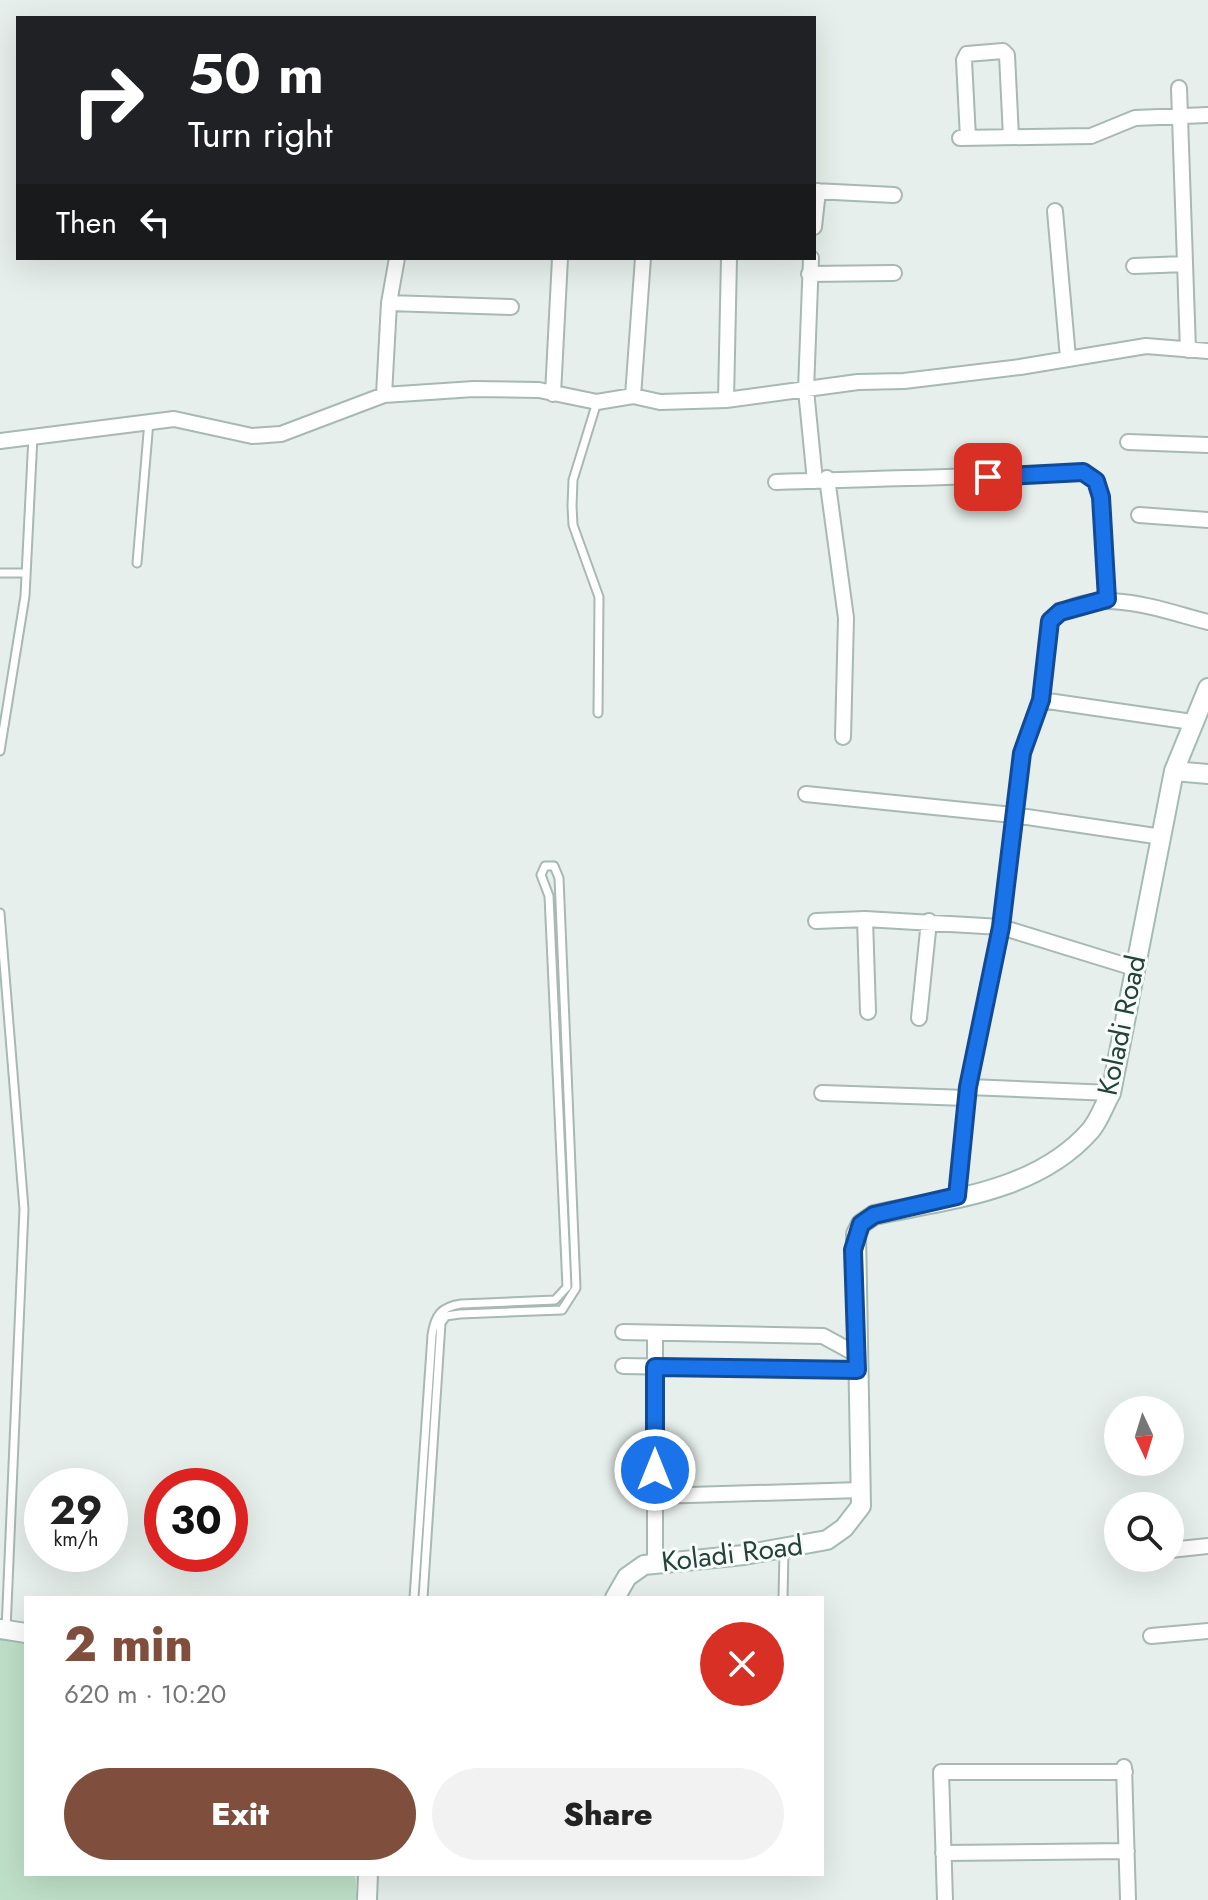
<!DOCTYPE html>
<html lang="en">
<head>
<meta charset="utf-8">
<style>
	body { margin:0; font-family:Jost,sans-serif; background:#f2f2f2; color:#222; height:100vh; display:flex; flex-direction:column; font-size:30px; white-space:nowrap }
	* { box-sizing:border-box; margin:0 }
	p { font-size:26px; color:#767676 }
	.icon { flex:none; width:44px; height:44px; fill:none; stroke:currentColor; stroke-width:2; stroke-linecap:round; stroke-linejoin:round }
	.map { position:relative; flex:1; overflow:hidden }
	.panel { position:absolute; left:24px; top:1596px; width:800px; height:280px; display:flex; flex-direction:column; background:#fff; border-radius:0px; box-shadow:0 8px 32px #0002 }
	.panel>* { flex:none }
	.top-card { position:absolute; left:16px; top:16px; width:800px; height:244px; border-radius:0px; box-shadow:0 8px 32px #0002; background:#202124; color:#fff; overflow:hidden }
	.needle { width:52px; rotate:176deg }
	.controls { position:absolute; left:1104px; top:1396px; display:grid; gap:16px }
	.controls a { display:grid; place-items:center; width:80px; height:80px; border-radius:50%; background:#fff; box-shadow:0 8px 32px #0002; font-size:40px }
	.speed { position:absolute; left:24px; top:1468px; display:flex; gap:16px; font-size:40px; font-weight:700; text-align:center }
	.speed>* { display:grid; place-content:center; width:104px; height:104px; border-radius:50%; background:#fff; box-shadow:0 8px 32px #0002; line-height:1 }
	.speed small { font-size:20px; font-weight:400 }
	.speed .limit { border:12px solid #d22; background:#fff; color:#111 }
	.pin { position:absolute; display:grid; place-items:center; width:68px; height:68px; color:#fff; margin:-34px; border-radius:16px; box-shadow:0 4px 12px #0006 }
	.me { position:absolute; width:88px; margin:-44px; rotate:0deg; stroke-linejoin:round; filter:drop-shadow(0 0 6px #0008) }
	.turn { display:flex; align-items:center; gap:28px; height:168px; padding:0 40px; font-size:36px }
	.turn .icon { width:104px; height:104px; stroke-width:2.5 }
	.turn b { display:block; font-size:56px; line-height:68px }
	.then { display:flex; align-items:center; height:76px; padding:0 40px; background:#0003; gap:16px; font-size:30px }
	.round { display:grid; place-items:center; flex:none; width:84px; height:84px; border-radius:42px; background:#f2f2f2 }
	.head { display:flex; align-items:center; justify-content:space-between; height:136px; padding:0 40px }
	h1 { font-size:48px; font-weight:800; line-height:60px; color:#804e3d }
	.button { display:flex; gap:16px; margin-top:auto; padding:16px 40px }
	.button a { flex:1; height:92px; border-radius:48px; background:#804e3d; color:#fff; font-size:32px; font-weight:800; line-height:92px; text-align:center }
	.button a+a { background:#f2f2f2; color:#222 }
	.map>svg:first-child { display:block }
</style>
</head>
<body>
<div class="map">
<svg width="1208" height="1900" viewBox="0 0 1208 1900">
	<rect width="100%" height="100%" fill="#e6efeb"/>
	<path fill="#bfe0c8" d="M0 1628 26 1630V1874H355L357 1900H0Z"/>
	<g fill="none" stroke-linecap="round" stroke-linejoin="round">
		<g stroke="#a8b8b2" stroke-width="11">
			<path id="lane" d="M597 402 573 480 572 506 573 525 599 597 598 713
				M137 563 149 421
				M0 573H26
				M0 751 25 596 33 436
				M0 913 24 1209 6 1630
				M414 1598 432 1335C435 1315 441 1307 461 1304L555 1300 567 1287 549 896 541 875 545 866H554L559 878 576 1288 562 1310 460 1314 446 1316 441 1323 423 1598
				M783 1598 784 1551"/>
		</g>
		<g stroke="#a8b8b2" stroke-width="18">
			<path id="street" d="M1179 88 1188 350
				M960 138 1091 136 1135 118 1208 115
				M968 138 964 60 967 54 1003 51 1007 55 1011 137
				M814 191 894 195
				M1055 211 1068 358
				M814 227 818 191
				M729 258 726 400 858 382 904 381 1020 367 1146 346 1208 351
				M811 258 806 390 815 481
				M1134 266 1185 264
				M809 274 894 273
				M389 303 511 307
				M553 394 560 258
				M384 395 389 303 397 258
				M633 396 643 258
				M0 441 174 419 252 436 281 434 384 395 474 389 539 390 597 402 633 396 660 402 726 400
				M1128 442 1208 445
				M827 478 846 618 843 737
				M776 482C878 478 981 477 1083 472L1096 481 1101 497 1107 599
				M1139 515 1208 520
				M1041 700 1192 722
				M806 794 1013 815 1162 837
				M865 919 868 1012
				M816 921 865 919 1001 927 1134 968
				M919 1018 929 921
				M968 1087 1111 1093
				M822 1093 967 1098
				M957 1196 968 1087 1001 927 1022 753 1041 700 1050 621C1092 582 1160 610 1208 622
				M623 1332 823 1336 856 1354
				M655 1333V1563
				M623 1366 857 1370
				M655 1496 861 1490
				M1170 1550 1208 1546
				M1151 1636 1208 1631
				M1124 1767 1128 1900
				M943 1853 1127 1851
				M945 1900 941 1772H1125"/>
		</g>
		<g stroke="#a4bbb3" stroke-width="22">
			<path id="secondary" d="M1174 771 1208 774
				M615 1598 627 1577 644 1565 744 1555 827 1540 844 1528 861 1506 856 1234 861 1224 874 1215C949 1199 1036 1192 1090 1131 1099 1121 1104 1105 1111 1093L1174 771 1208 688
				M0 1629 26 1633
				M367 1900 368 1874"/>
		</g>
		<use href="#lane" stroke="#fff" stroke-width="7"/>
		<use href="#street" stroke="#fff" stroke-width="14"/>
		<use href="#secondary" stroke="#fff" stroke-width="18"/>
	</g>
	<g fill="none" stroke-linecap="round" stroke-linejoin="round">
		<g stroke="#114b97" stroke-width="20">
			<path id="route" d="M655 1470V1367L857 1370 853 1250 861 1224 874 1215 957 1196 968 1087 1001 927 1022 753 1041 700 1050 621 1060 612 1107 599 1101 497 1096 481 1083 472 988 477"/>
		</g>
		<use href="#route" stroke="#1a73e8" stroke-width="14"/>
	</g>
	<g text-anchor="middle" stroke-width="6" stroke-linejoin="round" paint-order="stroke">
		<g font-size="28" fill="#24423a" stroke="#f7fbf9">
			<text transform="translate(1121 1025) rotate(-78)" y="10">Koladi Road</text>
			<text transform="translate(732 1553) rotate(-7)" y="10">Koladi Road</text>
		</g>
	</g>
</svg>
<div class="controls">
<a><svg class="needle" viewBox="-14 -14 28 28"><path d="M0-13l5 13h-10z" fill="#e53935"/><path d="M0 13l5-13h-10z" fill="#767676"/></svg></a>
<a><svg class="icon" aria-label="search" viewBox="0 0 24 24"><circle cx="10" cy="10" r="6"/><path d="M15 15l6 6"/></svg></a>
</div>
<div class="speed"><div>29<small>km/h</small></div><div class="limit">30</div></div>
<div class="pin" style="left:988px;top:477px;background:#d93025"><svg class="icon" aria-label="arrive" viewBox="0 0 24 24"><path d="M6 21V4h12l-3 4 3 4H6"/></svg></div>
<svg class="me" style="left:655px;top:1470px" viewBox="-20 -20 40 40"><circle r="17" fill="#1a73e8" stroke="#fff" stroke-width="3"/><path d="M0-11L8 9 0 5-8 9z" fill="#fff"/></svg>
<div class="top-card">
<div class="turn"><svg class="icon" aria-label="right" viewBox="0 0 24 24"><path d="M7 20v-9h11M14 6l5 5-5 5"/></svg><div><b>50 m</b>Turn right</div></div>
<div class="then">Then<svg class="icon" aria-label="left" viewBox="0 0 24 24"><path d="M17 20v-9H6M10 6l-5 5 5 5"/></svg></div>
</div>
<section class="panel">
<div class="head"><div><h1>2 min</h1><p>620 m · 10:20</p></div><a class="round" style="background:#d93025;color:#fff"><svg class="icon" aria-label="close" viewBox="0 0 24 24"><path d="M6 6l12 12M18 6L6 18"/></svg></a></div>
<div class="button"><a>Exit</a><a>Share</a></div>
</section>
</div>
</body>
</html>
